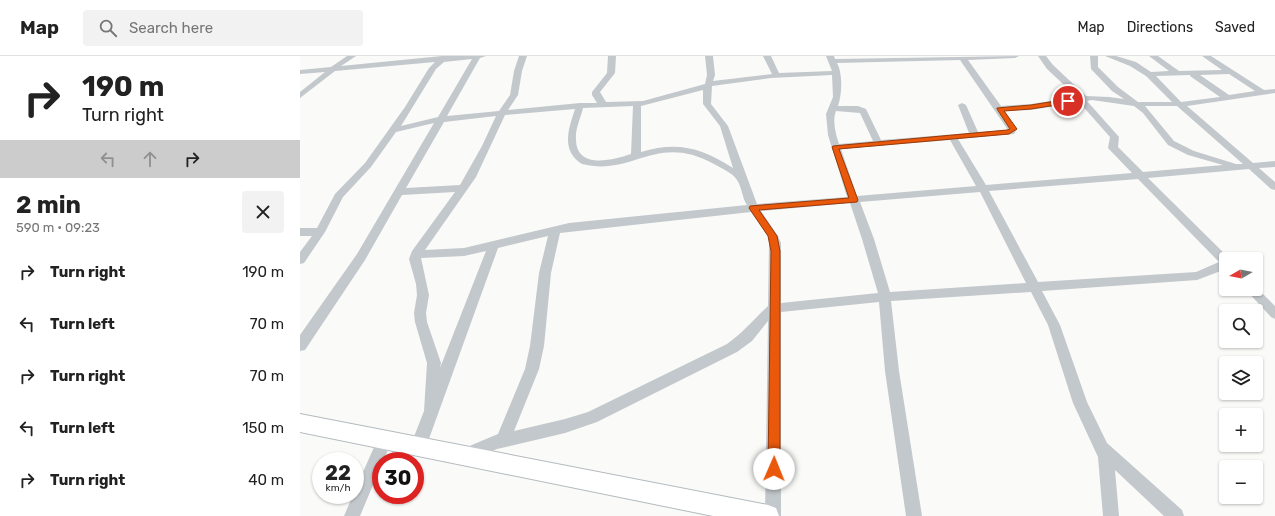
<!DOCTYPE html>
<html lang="en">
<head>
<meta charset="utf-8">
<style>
	body { margin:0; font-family:Rubik,sans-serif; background:#f2f2f2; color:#222; height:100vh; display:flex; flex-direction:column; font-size:15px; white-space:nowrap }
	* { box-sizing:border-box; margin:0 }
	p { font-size:13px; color:#767676 }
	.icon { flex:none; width:22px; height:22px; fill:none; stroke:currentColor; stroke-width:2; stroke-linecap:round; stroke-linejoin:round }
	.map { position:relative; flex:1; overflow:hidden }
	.drawer { display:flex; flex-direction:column; background:#fff; width:300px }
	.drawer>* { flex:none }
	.guide { background:#fff; color:#222; overflow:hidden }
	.needle { width:26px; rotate:261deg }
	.fabs { position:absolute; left:919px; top:196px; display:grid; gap:8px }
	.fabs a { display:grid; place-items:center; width:44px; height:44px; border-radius:4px; background:#fff; box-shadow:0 1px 3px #0004; font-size:20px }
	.speed { position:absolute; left:12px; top:396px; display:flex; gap:8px; font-size:20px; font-weight:700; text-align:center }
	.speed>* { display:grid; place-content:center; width:52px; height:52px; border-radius:50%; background:#fff; box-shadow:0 1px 3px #0004; line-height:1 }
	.speed small { font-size:10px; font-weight:400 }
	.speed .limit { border:6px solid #d22; background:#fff; color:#111 }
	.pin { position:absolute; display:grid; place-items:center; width:34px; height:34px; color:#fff; margin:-17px; border:2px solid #fff; border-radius:50%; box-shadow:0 1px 4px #0007 }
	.me { position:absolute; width:44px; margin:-22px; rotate:1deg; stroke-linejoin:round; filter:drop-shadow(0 0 3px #0008) }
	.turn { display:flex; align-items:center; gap:14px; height:84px; padding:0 16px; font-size:18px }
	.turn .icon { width:52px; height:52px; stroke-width:2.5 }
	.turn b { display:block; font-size:28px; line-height:34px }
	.lanes { display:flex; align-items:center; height:38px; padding:0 16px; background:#0003; justify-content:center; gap:20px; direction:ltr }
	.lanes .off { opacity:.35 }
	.round { display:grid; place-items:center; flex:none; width:42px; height:42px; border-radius:4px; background:#f2f2f2 }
	.overview { display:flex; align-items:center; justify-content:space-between; height:68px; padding:0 16px }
	h1 { font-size:24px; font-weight:700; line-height:30px }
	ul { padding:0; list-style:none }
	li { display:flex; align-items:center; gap:12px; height:52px; padding:0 16px }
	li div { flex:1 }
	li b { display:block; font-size:15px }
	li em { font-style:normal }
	header { display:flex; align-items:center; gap:24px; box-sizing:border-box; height:56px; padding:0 20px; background:#fff; border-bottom:1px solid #e0e0e0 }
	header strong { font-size:19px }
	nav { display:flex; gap:22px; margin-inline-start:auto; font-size:14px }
	.search { width:280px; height:36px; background:#f2f2f2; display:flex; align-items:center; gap:10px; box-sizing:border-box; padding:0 14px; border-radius:4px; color:#767676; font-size:15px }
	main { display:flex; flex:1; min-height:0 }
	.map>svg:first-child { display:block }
</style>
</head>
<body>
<header>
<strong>Map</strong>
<div class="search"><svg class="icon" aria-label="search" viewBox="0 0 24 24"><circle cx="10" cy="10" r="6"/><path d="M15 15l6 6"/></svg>Search here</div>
<nav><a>Map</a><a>Directions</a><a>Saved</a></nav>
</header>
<main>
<section class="drawer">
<div class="guide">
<div class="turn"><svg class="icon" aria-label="right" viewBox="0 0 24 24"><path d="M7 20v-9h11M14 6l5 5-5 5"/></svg><div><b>190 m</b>Turn right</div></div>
<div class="lanes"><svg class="icon off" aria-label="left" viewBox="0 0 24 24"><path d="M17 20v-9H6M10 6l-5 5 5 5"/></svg><svg class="icon off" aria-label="ahead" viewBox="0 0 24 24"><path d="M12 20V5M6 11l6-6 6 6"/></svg><svg class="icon" aria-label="right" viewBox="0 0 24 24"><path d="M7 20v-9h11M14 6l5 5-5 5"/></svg></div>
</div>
<div class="overview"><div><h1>2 min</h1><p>590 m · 09:23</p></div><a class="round"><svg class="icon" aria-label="close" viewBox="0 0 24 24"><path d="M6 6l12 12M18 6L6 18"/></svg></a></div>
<ul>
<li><svg class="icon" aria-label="right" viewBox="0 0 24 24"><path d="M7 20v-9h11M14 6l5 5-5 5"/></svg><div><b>Turn right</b></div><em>190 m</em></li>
<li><svg class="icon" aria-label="left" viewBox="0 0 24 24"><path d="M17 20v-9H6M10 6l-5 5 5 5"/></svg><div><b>Turn left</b></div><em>70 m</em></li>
<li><svg class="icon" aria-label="right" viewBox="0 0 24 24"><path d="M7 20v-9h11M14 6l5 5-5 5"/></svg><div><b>Turn right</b></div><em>70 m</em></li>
<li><svg class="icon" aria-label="left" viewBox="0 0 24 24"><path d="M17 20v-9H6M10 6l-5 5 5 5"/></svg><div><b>Turn left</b></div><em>150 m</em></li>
<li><svg class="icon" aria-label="right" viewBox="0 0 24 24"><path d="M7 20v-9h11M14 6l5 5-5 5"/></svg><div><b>Turn right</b></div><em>40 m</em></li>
</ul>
</section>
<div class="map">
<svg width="975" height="460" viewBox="0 0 975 460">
	<rect width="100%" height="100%" fill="#fafaf8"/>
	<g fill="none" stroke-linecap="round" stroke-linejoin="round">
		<g stroke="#b3babf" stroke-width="2">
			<path id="secondary" d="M0 358 468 449 476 452 479 460H413L0 376Z"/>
		</g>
		<path fill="#c3c8cc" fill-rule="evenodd" d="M47 0H56L41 10 142 0H186L180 2 147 60 199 55 210 39 214 15 219 0H227L222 15 218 39 208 54 280 47H297L292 39V36L307 17 308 0H316L315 17 300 36 306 46 343 45 405 28 407 19 405 0H413L415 19 413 25 472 18 463 0H471L479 17 532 15 526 0H534L535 3 719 0 715 2 668 4 701 50 731 48 777 41 747 13 738 0H746L753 9 786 40 809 41 824 43 812 35 791 13 790 0H798V11L818 31 838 46H872L846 20 830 10 805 0H816L836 6 851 16 869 15 849 0H858L879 15 922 14 902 0H911L964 34 975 33V37L887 50 953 107 975 105V111L959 112 975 126V134L971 133 949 113 848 122 930 203H926V213L897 224 742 235 760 269 787 346 807 387 882 454 884 460H864L815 414 819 460H803L798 401 773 347 748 269 731 236 591 245 599 315 622 460H606L585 315 579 246 481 256V460H465L468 265 452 285 437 296 297 366 265 377 197 393 165 406 160 404 157 399 160 394 198 378 225 313 230 290 239 217 248 180 198 192 126 391 123 396 118 398 113 396 110 391 124 355 127 307 115 266 114 257 117 239 116 228 109 203 112 195 155 136 102 139 65 204 5 294 0 295V279L57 198 134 67 96 76 71 111 43 141 25 176 4 207 0 208V196L12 180H0V172H17L35 138 65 107 105 51 129 12 135 6 35 15 0 42V36L25 16 0 18V14L31 11ZM172 3 138 61 101 70 136 13 144 6ZM660 4 708 74 678 76 666 49 662 47 658 49 669 77 581 84 566 53 558 50H538C542 38 543 18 537 7ZM929 18 955 35 929 39 900 19ZM532 19 533 41 526 58 528 79 547 141 457 148 428 70 411 48 412 30 471 22ZM890 19V20L920 41 881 46 856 20ZM403 34V48L420 70 433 112C402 92 377 85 341 96V50ZM792 44 834 50 843 57 868 89 888 99 923 109 843 116 818 91 819 81 787 45ZM779 46 810 81 808 92 832 117 686 129 658 83 714 78 717 73 705 55 731 54ZM333 50 331 98C313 104 276 114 276 83 275 73 281 61 283 52ZM845 50H877L943 108H936L894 95 874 85ZM275 53C269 72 260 94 282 108 333 121 356 76 414 108 421 112 433 117 437 124 442 131 442 142 447 149L269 167 164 192 125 194 176 121 205 59ZM536 55 560 57 573 85 539 88C536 79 532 64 536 55ZM196 60 182 90 160 129 106 132 144 66ZM650 84 676 130 557 140 541 93ZM838 123 919 206 896 216 738 226 689 135ZM680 136 726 227 590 236 574 183 560 146ZM550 147 562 183 578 237 481 247V187L478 180 461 155ZM451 156 468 180 469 187 468 250C454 263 443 277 427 288L288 356 265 363 214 375 239 313 244 290 251 217 260 177ZM186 195 140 312 141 307 127 266 126 257 129 239 121 202 164 200Z
			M956 231 975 250V263L971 261 945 233H956Z
			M84 378 89 380 92 385 83 405H81V410L60 460H44L53 439H55V434L79 380Z"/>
		<use href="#secondary" fill="#fff" fill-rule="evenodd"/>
	</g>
	<path fill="#ea580c" stroke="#983908" d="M768 43 771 45 770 47 731 53 704 55 717 73 709 78 539 93 558 144 557 146 459 154 477 180 480 195V413L478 417 474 419 469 417 468 413 471 195 468 180 449 152 450 150 549 142 532 91 533 90 707 74 710 73 697 53V52L731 49Z"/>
</svg>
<div class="fabs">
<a><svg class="needle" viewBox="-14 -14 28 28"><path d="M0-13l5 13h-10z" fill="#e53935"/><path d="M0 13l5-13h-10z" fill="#767676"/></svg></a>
<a><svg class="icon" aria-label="search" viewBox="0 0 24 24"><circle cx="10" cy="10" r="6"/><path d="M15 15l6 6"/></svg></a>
<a><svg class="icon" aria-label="layers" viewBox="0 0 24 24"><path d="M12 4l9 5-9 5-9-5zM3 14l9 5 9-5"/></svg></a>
<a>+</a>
<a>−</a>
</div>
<div class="speed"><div>22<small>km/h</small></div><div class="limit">30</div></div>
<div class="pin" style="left:768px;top:45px;background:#d93025"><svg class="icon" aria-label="arrive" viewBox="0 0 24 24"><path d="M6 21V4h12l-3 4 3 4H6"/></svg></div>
<svg class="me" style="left:474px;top:413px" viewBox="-20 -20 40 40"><circle r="19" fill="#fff"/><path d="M0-13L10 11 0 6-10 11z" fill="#ea580c"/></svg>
</div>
</main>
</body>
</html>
